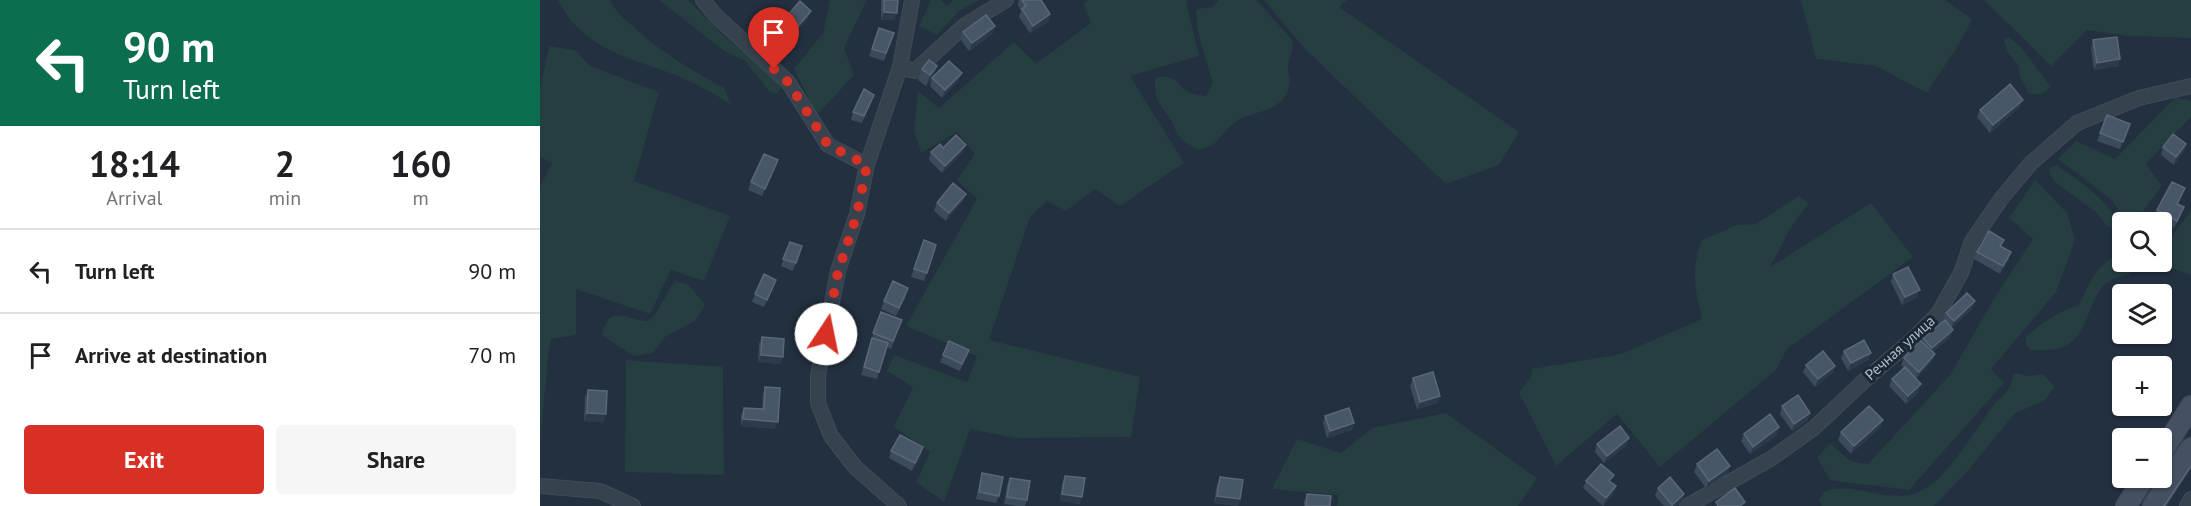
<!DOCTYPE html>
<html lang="en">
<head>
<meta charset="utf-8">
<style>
	body { margin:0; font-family:"PT Sans",sans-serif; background:#f6f6f6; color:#202124; height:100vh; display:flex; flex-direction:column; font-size:22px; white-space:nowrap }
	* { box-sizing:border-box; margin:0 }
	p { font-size:20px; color:#757577 }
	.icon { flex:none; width:33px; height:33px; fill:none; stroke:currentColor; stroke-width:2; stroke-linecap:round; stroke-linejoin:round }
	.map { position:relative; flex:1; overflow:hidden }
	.details { display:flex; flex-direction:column; background:#fff; width:540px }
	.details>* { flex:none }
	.guide { background:#0b6e4f; color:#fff; overflow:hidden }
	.controls { position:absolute; left:1572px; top:212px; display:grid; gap:12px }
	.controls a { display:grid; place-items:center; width:60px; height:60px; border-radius:6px; background:#fff; box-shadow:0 2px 4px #0004; font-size:30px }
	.pin { position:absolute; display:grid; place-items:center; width:51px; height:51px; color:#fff; margin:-62px -26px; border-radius:50% 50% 50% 0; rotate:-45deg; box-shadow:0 0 6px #0007 }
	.pin .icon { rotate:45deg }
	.me { position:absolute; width:66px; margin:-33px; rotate:11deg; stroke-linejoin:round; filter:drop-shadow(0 0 4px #0008) }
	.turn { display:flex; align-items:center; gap:21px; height:126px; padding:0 24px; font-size:27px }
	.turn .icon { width:78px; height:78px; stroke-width:2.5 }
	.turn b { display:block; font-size:42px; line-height:51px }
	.eta { display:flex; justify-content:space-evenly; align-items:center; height:102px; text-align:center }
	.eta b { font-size:36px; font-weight:800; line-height:42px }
	.button { display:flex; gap:12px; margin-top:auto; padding:12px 24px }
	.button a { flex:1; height:69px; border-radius:6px; background:#d93025; color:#fff; font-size:24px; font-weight:800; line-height:69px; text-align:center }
	.button a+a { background:#f6f6f6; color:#202124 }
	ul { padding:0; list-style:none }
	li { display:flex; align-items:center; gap:18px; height:84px; padding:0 24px; border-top:2px solid #e0e0e0 }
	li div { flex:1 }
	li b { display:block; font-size:22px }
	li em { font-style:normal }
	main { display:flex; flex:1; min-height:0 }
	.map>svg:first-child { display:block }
</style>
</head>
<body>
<main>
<section class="details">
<div class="guide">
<div class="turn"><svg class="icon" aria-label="left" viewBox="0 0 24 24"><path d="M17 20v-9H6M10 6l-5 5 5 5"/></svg><div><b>90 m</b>Turn left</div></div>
</div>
<div class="eta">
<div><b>18:14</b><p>Arrival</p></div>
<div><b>2</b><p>min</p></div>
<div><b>160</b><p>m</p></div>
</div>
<ul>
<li><svg class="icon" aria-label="left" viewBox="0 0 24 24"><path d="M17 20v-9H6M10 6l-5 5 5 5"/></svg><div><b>Turn left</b></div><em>90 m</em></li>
<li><svg class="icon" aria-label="arrive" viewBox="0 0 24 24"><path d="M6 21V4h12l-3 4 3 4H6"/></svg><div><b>Arrive at destination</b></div><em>70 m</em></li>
</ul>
<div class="button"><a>Exit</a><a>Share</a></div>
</section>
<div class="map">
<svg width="1651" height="506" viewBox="0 0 1651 506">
	<rect width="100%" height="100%" fill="#23303f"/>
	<path fill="#253e40" d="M17 0H70L78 13 113 44 147 67 184 88 192 106C174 93 156 83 135 75 102 62 61 53 36 26 29 19 23 8 17 0Z
		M119 0H148L183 35 231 75 241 88 237 94 230 92 204 60 184 51Z
		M290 0H327L304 48 314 75 277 115 254 69 283 33Z
		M391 0H401L407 5 413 0H439L419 11 397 35 379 26Z
		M548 0H648L646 1 659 56 590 76 644 163 580 206 555 189 526 211 507 201 490 217 449 340 600 377 591 437 475 438 430 429 404 502 376 482 390 452 354 427 373 387 347 371 354 355 427 382 437 356 366 326 437 199 417 180 435 154 417 132 381 153 374 131 378 91 399 108 474 42 496 64 551 23 543 4Z
		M679 0H717L753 41C753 51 748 61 748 68 748 73 750 77 750 82 746 111 720 110 700 119 689 125 684 134 676 142 672 146 665 148 659 150 652 146 645 143 640 137 636 133 635 129 633 124 623 106 611 100 616 77 642 75 634 85 651 93 655 95 662 95 666 96L673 83C666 59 656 34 656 9L672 7Z
		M724 0H807L799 7 979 132 959 165 906 184 765 49Z
		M1261 0H1405L1432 19C1421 45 1402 68 1387 93L1336 66 1276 59Z
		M1444 0H1651V38L1587 36 1547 30 1511 66Z
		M1469 37 1481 47 1511 87 1501 95 1489 94 1480 77 1478 65 1468 53 1464 39Z
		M9 46 35 50 50 66 119 92 94 181 190 216 164 281 131 270 110 314 36 289V335L11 339 8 356 0 443V187L12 163 0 157V89Z
		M1636 97 1651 101V117L1606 164 1622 186 1595 222H1586L1572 200 1518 159 1536 141 1575 159Z
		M1516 165C1542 182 1571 202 1582 231L1577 232 1566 225 1557 213 1515 182 1510 175 1509 168Z
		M1495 180 1527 213 1535 240 1516 292 1451 369 1464 383 1369 490 1290 480 1277 458 1290 443 1310 461 1328 464 1410 375 1452 302 1493 239 1469 218Z
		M1259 196 1269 203 1251 227 1230 267 1331 203 1373 257 1246 350 1237 369 1120 467 1077 414 1016 466 979 393 991 377 992 369 1081 354 1162 319C1155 288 1150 272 1162 240L1197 225 1216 224Z
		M1651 211V275L1615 261H1622V249Z
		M1580 254H1582V261H1594L1595 264 1589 274C1584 276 1576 277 1571 280 1545 296 1552 337 1521 348 1512 351 1501 349 1492 351L1486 346V337C1501 323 1519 311 1539 305 1550 283 1557 263 1580 254Z
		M135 281 148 284 165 305 155 321 126 336 114 352 97 356 90 354 62 335C70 303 83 319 108 321 121 310 125 294 135 281Z
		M86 360 183 367 184 475 85 472Z
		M1473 373 1489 376 1503 374 1515 387 1504 401 1475 413 1426 473 1394 506H1282L1279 501 1283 492C1311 481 1340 500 1369 495 1403 490 1435 429 1455 403 1460 398 1467 393 1470 386 1472 383 1473 377 1473 373Z
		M906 413 997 478 978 506H797L798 495 732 489 757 439 801 453 832 428Z"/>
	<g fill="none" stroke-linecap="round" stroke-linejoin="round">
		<g stroke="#414b58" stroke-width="16">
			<path id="street" d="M163 0 176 16 248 82 288 145 327 165
				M360 67 375 71 424 26 466 0
				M0 486 60 491 93 506
				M359 506 315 467 291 436 278 403V376L298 271 317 214 327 165 360 67 372 0
				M1147 506 1232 458 1274 428 1324 381 1374 338 1398 314 1421 273 1432 241 1461 199 1490 164 1537 123 1599 98 1651 86
				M1647 506 1651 499"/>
		</g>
		<g stroke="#414b58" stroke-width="22">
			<path id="secondary" d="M1622 452 1651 406
				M1586 506 1605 477
				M1613 506 1651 448"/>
		</g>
		<use href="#street" stroke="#37424f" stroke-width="14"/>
		<use href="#secondary" stroke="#455162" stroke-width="20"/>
		<path stroke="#596676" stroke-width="1.5" d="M1624 506 1651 466"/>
	</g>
	<path fill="#3b4b5c" d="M341 0H358L354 20H341Z
		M479 0H501L510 14 508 22 490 33 479 17 481 11 478 5Z
		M268 18 250 39 239 30 242 22Z
		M455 26 452 34 429 51 420 39 423 32Z
		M339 28 354 33 344 61 329 56Z
		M1553 40 1580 59 1578 66 1554 70 1551 48Z
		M397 66 393 77 386 86 378 80 382 69Z
		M392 78 419 80 402 98 390 86Z
		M334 95 322 123 311 120 313 112Z
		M1480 107 1450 133 1437 117 1440 110Z
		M1567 115 1590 124 1580 149 1557 141Z
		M1646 144 1644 151 1634 165 1621 155 1623 147Z
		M403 148 423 152 402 173 389 160 391 152Z
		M238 160 222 196 208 190 211 182Z
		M1645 188 1638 204 1641 215 1634 228 1614 217 1617 210Z
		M426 194 423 201 406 221 394 211 397 203Z
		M384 240 396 245 384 281 371 277Z
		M1464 240 1461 247 1471 252 1468 260 1460 274 1434 259 1437 252Z
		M250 242 262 246 253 271 241 266Z
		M1353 274 1377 297 1362 305 1351 282Z
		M236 280 224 307 212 302 215 294Z
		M366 296 356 316 341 309 344 301Z
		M1432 309 1412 328 1410 337 1393 352 1395 354 1392 361 1376 379 1378 392 1366 404 1349 386 1352 379 1364 368 1361 365 1364 358 1382 342 1383 338 1404 321 1406 313Z
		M341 312 362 320 351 349 347 347 337 379 321 375 331 341Z
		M222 337 240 364 218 362 219 344Z
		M429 350 420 371 400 362 403 355Z
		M1304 351 1331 353 1328 360 1308 371 1301 358Z
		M1266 365 1295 366 1292 373 1275 387 1263 372Z
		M873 378 900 396 897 403 877 409 870 386Z
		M225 387 235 429 201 426V415L204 408 222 409 223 394Z
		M48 390 66 414 63 422 44 421 45 397Z
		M1242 406 1270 413 1267 421 1252 431 1240 414Z
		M785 416 814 423 812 430 787 438 783 423Z
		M1343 420 1340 428 1311 454 1298 440 1301 432Z
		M1204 434 1237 435 1210 454 1201 441Z
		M1089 438 1086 446 1064 463 1055 452 1057 444Z
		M383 447 381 455 372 471 349 458 351 451Z
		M1157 464 1187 474 1166 488 1154 472Z
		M442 473 459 496 456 503 436 499 440 480Z
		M525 476 540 504 520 501 522 484Z
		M680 477 700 499 698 506 674 503 677 484Z
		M470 478 487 500 485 506H476L464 504 467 485Z
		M1046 481 1071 482 1076 486 1073 494 1063 506 1043 488Z
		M1118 488 1144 494 1142 502 1137 506H1124L1115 496Z
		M767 494 790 506H764V502Z"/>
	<path fill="#2c3b4c" d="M271 11 268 18 250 39 253 32Z
		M344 12 357 13 354 20H341Z
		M510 14 508 22 490 33 493 26Z
		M455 26 452 34 429 51 432 43Z
		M1580 59 1578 66 1554 70 1557 63Z
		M397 66 393 77 386 86 390 75Z
		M422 73 419 80 402 98 405 90Z
		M1483 100 1480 107 1450 133 1453 125Z
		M1646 144 1644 151 1634 165 1636 157Z
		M426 145 423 152 402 173 405 166Z
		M426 194 423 201 406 221 409 213Z
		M1471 252 1468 260 1460 274 1463 266Z
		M1380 290 1377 297 1362 305 1365 297Z
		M1435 301 1432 309 1411 329 1414 321Z
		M1413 330 1410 337 1389 355 1392 348Z
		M1331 353 1328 360 1308 371 1311 363Z
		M1395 354 1392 361 1376 379 1379 372Z
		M221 355 243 357 240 364 218 362Z
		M1295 366 1292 373 1275 387 1278 379Z
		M1381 384 1378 392 1366 404 1368 396Z
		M900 396 897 403 877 409 880 402Z
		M47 413 66 414 63 422 44 421Z
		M1270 413 1267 421 1252 431 1254 424Z
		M203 419 238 422 235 429 201 426Z
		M1343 420 1340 428 1311 454 1314 446Z
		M814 423 812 430 787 438 790 431Z
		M1239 427 1237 435 1210 454 1213 447Z
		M1089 438 1086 446 1064 463 1067 456Z
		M383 447 381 455 372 471 375 463Z
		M1190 466 1187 474 1166 488 1169 481Z
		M1076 486 1073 494 1063 506 1066 498Z
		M522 494 542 497 540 504 520 501Z
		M1144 494 1142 502 1137 506H1132Z
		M677 496 700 499 698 506 674 503Z"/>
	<path fill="#485768" stroke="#596777" stroke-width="1.5" d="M344 0H358L357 13 344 12Z
		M482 0H501L510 14 493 26 482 9 486 6Z
		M260 1 271 11 253 32 242 22Z
		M446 15 455 26 432 43 423 32Z
		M339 28 354 33 346 53 332 49Z
		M1577 37 1580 59 1557 63 1553 40Z
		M389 60 397 66 390 75 382 69Z
		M409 61 422 73 405 90 392 78Z
		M1470 84 1483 100 1453 125 1440 110Z
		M324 89 334 95 324 116 313 112Z
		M1567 115 1590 124 1583 142 1560 133Z
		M1633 134 1646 144 1636 157 1623 147Z
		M416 135 426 145 405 166 391 152 400 144 403 148Z
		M224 154 238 160 225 189 211 182Z
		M1632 182 1645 188 1637 204 1644 207 1637 221 1617 210Z
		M413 183 426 194 409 213 397 203Z
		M1449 231 1464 240 1460 246 1471 252 1463 266 1437 252Z
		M384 240 396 245 387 273 374 269Z
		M250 242 262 246 256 263 243 259Z
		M1368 267 1380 290 1365 297 1353 274Z
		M224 274 236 280 227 300 215 294Z
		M353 281 368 288 359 308 344 301Z
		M1427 293 1435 301 1414 321 1406 313Z
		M341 312 362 320 353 341 333 333Z
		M1405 320 1413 330 1392 348 1383 338Z
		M222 337 244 339 243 357 221 355Z
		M332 338 348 343 339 372 324 367Z
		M1324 340 1331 353 1311 363 1304 351Z
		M1380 340 1395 354 1379 372 1364 358Z
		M409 341 429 350 422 364 403 355Z
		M1283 351 1295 366 1278 379 1266 365Z
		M1365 367 1381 384 1368 396 1352 379Z
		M893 372 900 396 880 402 873 378Z
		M225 387 240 388 238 422 203 419 204 408 224 409Z
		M48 390 67 391 66 414 47 413Z
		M1258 395 1270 413 1254 424 1242 406Z
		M1329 406 1343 420 1314 446 1301 432Z
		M809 408 814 423 790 431 785 416Z
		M1230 414 1239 427 1213 447 1204 434Z
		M1080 426 1089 438 1067 456 1057 444Z
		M360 435 383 447 375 463 351 451Z
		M1177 449 1190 466 1169 481 1157 464Z
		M1061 464 1074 475 1069 481 1076 486 1066 498 1046 481Z
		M442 473 463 477 459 496 439 492Z
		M525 476 545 478 542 497 522 494Z
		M680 477 703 480 700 499 677 496Z
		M1130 477 1144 494 1132 505 1118 488Z
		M470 478 490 481 487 500 467 497Z
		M1195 488 1205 502 1200 506H1178L1176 502Z
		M767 494 791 496 790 506H766Z"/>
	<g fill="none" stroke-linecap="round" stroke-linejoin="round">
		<path stroke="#d93025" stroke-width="10" stroke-dasharray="0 18" d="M234 69 248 82 288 145 327 165 317 214 298 272 286 334"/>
	</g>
	<g text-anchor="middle" stroke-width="6" stroke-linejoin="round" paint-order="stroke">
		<g font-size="15" fill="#b4bdca" stroke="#1c2734">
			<text transform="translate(1360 348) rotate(-42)" y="5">Речная улица</text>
		</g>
	</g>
</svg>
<div class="controls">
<a><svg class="icon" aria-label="search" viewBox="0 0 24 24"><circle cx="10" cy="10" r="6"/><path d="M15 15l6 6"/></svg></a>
<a><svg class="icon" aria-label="layers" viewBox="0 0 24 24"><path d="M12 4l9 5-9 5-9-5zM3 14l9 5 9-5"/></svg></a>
<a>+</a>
<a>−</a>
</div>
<div class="pin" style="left:234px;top:69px;background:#d93025"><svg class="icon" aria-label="arrive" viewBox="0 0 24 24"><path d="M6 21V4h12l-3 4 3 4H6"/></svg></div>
<svg class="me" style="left:286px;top:334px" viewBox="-20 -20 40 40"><circle r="19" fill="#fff"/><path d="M0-13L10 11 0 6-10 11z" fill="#d93025"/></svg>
</div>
</main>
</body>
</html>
